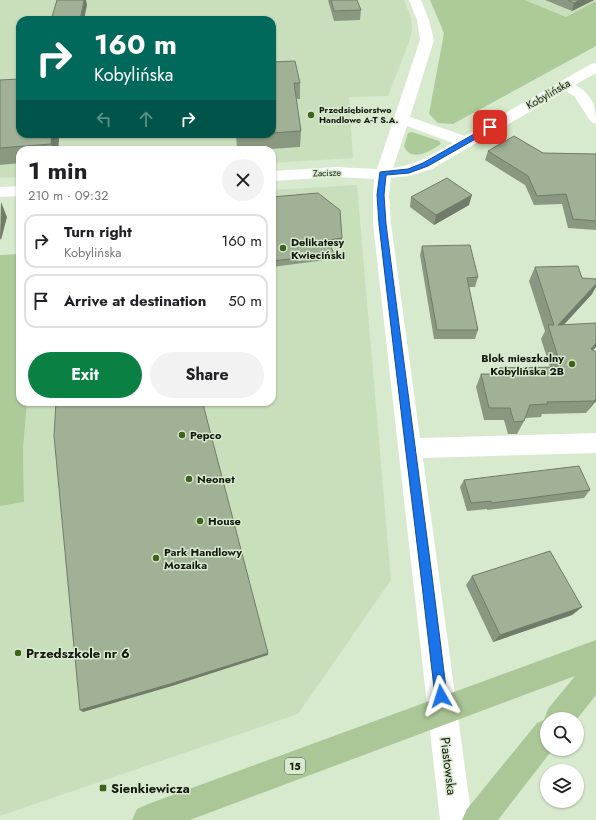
<!DOCTYPE html>
<html lang="en">
<head>
<meta charset="utf-8">
<style>
	body { margin:0; font-family:Jost,sans-serif; background:#f2f2f2; color:#202124; height:100vh; display:flex; flex-direction:column; font-size:15px; white-space:nowrap }
	* { box-sizing:border-box; margin:0 }
	p { font-size:13px; color:#757577 }
	.icon { flex:none; width:22px; height:22px; fill:none; stroke:currentColor; stroke-width:2; stroke-linecap:round; stroke-linejoin:round }
	.map { position:relative; flex:1; overflow:hidden }
	.details { position:absolute; left:16px; top:146px; width:260px; height:260px; display:flex; flex-direction:column; background:#fff; border-radius:12px; box-shadow:0 1px 3px #0004 }
	.details>* { flex:none }
	.banner { position:absolute; left:16px; top:16px; width:260px; height:122px; border-radius:12px; box-shadow:0 1px 3px #0004; background:#00695c; color:#fff; overflow:hidden }
	.tools { position:absolute; left:540px; top:712px; display:grid; gap:8px }
	.tools a { display:grid; place-items:center; width:44px; height:44px; border-radius:50%; background:#fff; box-shadow:0 1px 3px #0004; font-size:20px }
	.pin { position:absolute; display:grid; place-items:center; width:34px; height:34px; color:#fff; margin:-17px; border-radius:8px; box-shadow:0 2px 6px #0006 }
	.me { position:absolute; width:44px; margin:-22px; rotate:354deg; stroke-linejoin:round; filter:drop-shadow(0 0 3px #0008) }
	.turn { display:flex; align-items:center; gap:14px; height:84px; padding:0 12px; font-size:18px }
	.turn .icon { width:52px; height:52px; stroke-width:2.5 }
	.turn b { display:block; font-size:28px; line-height:34px }
	.lanes { display:flex; align-items:center; height:38px; padding:0 12px; background:#0003; justify-content:center; gap:20px; direction:ltr }
	.lanes .off { opacity:.35 }
	.round { display:grid; place-items:center; flex:none; width:42px; height:42px; border-radius:21px; background:#f2f2f2 }
	.head { display:flex; align-items:center; justify-content:space-between; height:68px; padding:0 12px }
	h1 { font-size:24px; font-weight:700; line-height:30px }
	.primary-button { display:flex; gap:8px; margin-top:auto; padding:8px 12px }
	.primary-button a { flex:1; height:46px; border-radius:24px; background:#0b8043; color:#fff; font-size:16px; font-weight:700; line-height:46px; text-align:center }
	.primary-button a+a { background:#f2f2f2; color:#202124 }
	ul { padding:0; list-style:none }
	li { display:flex; align-items:center; gap:12px; height:54px; margin:0 8px 6px; padding:0 4px; border:2px solid #e0e0e0; border-radius:12px }
	li div { flex:1 }
	li b { display:block; font-size:15px }
	li em { font-style:normal }
	.map>svg:first-child { display:block }
</style>
</head>
<body>
<div class="map">
<svg width="596" height="820" viewBox="0 0 596 820">
	<rect width="100%" height="100%" fill="#d8eacd"/>
	<path fill="#c9dfbc" fill-rule="evenodd" d="M0 0H404L411 18 412 31 408 45 388 96 349 97 353 158 272 163V150H20V177L0 178ZM20 20H272V134H20Z
		M525 0H596V3L594 2 566 17Z
		M357 185 391 580 298 714 0 816V506L24 502 23 449 27 402H272V190Z"/>
	<path fill="#accb98" d="M430 0H525L566 17 594 2 596 3V46L453 124 438 123 429 114 444 33Z
		M412 132 439 141 441 144C431 151 410 163 404 146L408 133Z
		M20 254V402H27L23 449 24 502 0 506V255Z"/>
	<g fill="none" stroke-linecap="round" stroke-linejoin="round">
		<path fill="#fff" fill-rule="evenodd" d="M409 0H421L429 20 434 40 410 117 465 136 591 64 596 63V73L575 85C592 94 596 105 596 124L591 122 574 96 565 91 432 169 409 176 391 178 389 195 391 224 420 438 596 433V453L423 458 472 820H440L373 224V195L374 179 336 177 272 181V171L336 167 377 169 420 40 417 20ZM407 126 453 143C433 154 416 165 393 168Z
			M20 186V196L0 197V187Z"/>
		<path fill="#abc797" fill-rule="evenodd" d="M596 640V695L577 719H547V749H553L498 820H462L467 809 537 723 544 720 548 709 575 676 190 820H132L137 809 148 804Z"/>
	</g>
	<path fill="#8a9881" d="M328 0H357L361 10 360 20 334 21Z
		M545 0H594L572 11Z
		M272 62 300 83V99H296L301 131 300 147 255 150H237L236 134H272Z
		M0 80 20 134H120L59 138 58 150H20V163L0 165Z
		M488 151 543 153 596 154V230L568 228 562 204 534 205 525 185 485 160Z
		M272 197 342 238V243L330 245 334 254V259L272 267Z
		M411 197 469 205 434 225 410 207Z
		M422 246 478 277 475 287H469L478 330 475 339H434L420 255Z
		M535 267 582 278 592 294 564 325 596 323V347L593 350 596 352V401L586 413 542 414 541 417 525 418 524 421 517 434H508L504 420H484L476 387 481 374H492L494 368 550 367 541 339 545 331 529 281Z
		M464 480 590 490 584 498 487 510V509L467 511 460 487Z
		M472 576 582 607 572 615 493 642 466 585Z"/>
	<path fill="#707c69" d="M84 0H86L87 5 84 20H80Z
		M580 0H594L572 11 574 3Z
		M52 134H58L59 138 58 150H53L51 144Z
		M472 195 469 205 434 225 436 215Z
		M1 202 7 217 1 240 0 238Z
		M596 284V287L592 294 551 338 558 325Z
		M596 343V347L583 362 591 349Z
		M596 399V401L595 402 586 413Z
		M582 607 572 615 493 642 500 635Z
		M268 653V655L172 686 83 712 80 710Z"/>
	<path fill="#a0b196" stroke="#707c69" d="M57 0H84L80 20H51Z
		M331 0H357L361 10 334 11Z
		M568 0H580L574 3Z
		M295 61 300 83H294L301 131 272 133V62Z
		M20 79V134H52L51 144 0 148V80Z
		M236 134H257L236 135Z
		M514 136 543 153 596 154V221L573 219 566 194 537 196 528 176 488 151Z
		M447 178 472 195 436 215 411 197Z
		M318 193 340 210 342 238 328 240 334 254 272 261V197Z
		M470 245 478 277 467 278 478 330H437L422 246Z
		M578 266 582 278 596 279V284L558 325 596 323V343L591 349 596 352V399L594 401 547 402 548 404 530 405 524 421 514 422 510 408H489L481 374H496L494 368 561 367 548 325H554L535 267Z
		M56 402H204V408L268 653 170 684 80 710 54 436Z
		M579 466 590 490 492 503 491 501 471 503 464 480Z
		M550 551 582 607 500 635 472 576Z"/>
	<path fill="#1a73e8" stroke="#114b97" d="M490 125 494 127 493 129 428 166 409 173 386 175 384 195 386 224C406 382 428 539 447 696L445 701 441 702 436 701 435 696C417 539 397 382 379 224L377 195 380 172 408 169 423 163Z"/>
	<g fill="#3d631d" stroke="#d8eacd" stroke-width="1.5">
		<circle cx="311" cy="115" r="4"/>
		<circle cx="283" cy="248" r="4"/>
		<circle cx="572" cy="364" r="4"/>
		<circle cx="182" cy="435" r="4"/>
		<circle cx="189" cy="479" r="4"/>
		<circle cx="200" cy="521" r="4"/>
		<circle cx="156" cy="558" r="4"/>
		<circle cx="18" cy="653" r="4"/>
		<rect x="99" y="784" width="8" height="8" rx="2"/>
	</g>
	<g text-anchor="middle" stroke-width="3" stroke-linejoin="round" paint-order="stroke">
		<g font-size="9" font-weight="bold" fill="#13190f" stroke="#d8eacd" text-anchor="start">
			<text x="319" y="113">Przedsiębiorstwo<tspan x="319" dy="10">Handlowe A-T S.A.</tspan></text>
		</g>
		<g font-size="9" fill="#13190f" stroke="#d8eacd">
			<text transform="translate(327 173) rotate(-2)" y="3">Zacisze</text>
		</g>
		<rect fill="#d8eacd" stroke="#4e5848" stroke-width="1" x="285" y="758" width="20" height="16" rx="3"/>
		<g font-size="10" font-weight="bold" fill="#13190f">
			<text x="295" y="770">15</text>
		</g>
		<g font-size="11" fill="#13190f" stroke="#d8eacd">
			<text transform="translate(548 94) rotate(-30)" y="4">Kobylińska</text>
		</g>
		<g font-size="11" font-weight="bold" fill="#13190f" stroke="#d8eacd" text-anchor="start">
			<text x="291" y="246">Delikatesy<tspan x="291" dy="13">Kwieciński</tspan></text>
			<text x="564" y="362" text-anchor="end">Blok mieszkalny<tspan x="564" dy="13">Kobylińska 2B</tspan></text>
			<text x="190" y="439">Pepco</text>
			<text x="197" y="483">Neonet</text>
			<text x="208" y="525">House</text>
			<text x="164" y="556">Park Handlowy<tspan x="164" dy="13">Mozaika</tspan></text>
		</g>
		<g font-size="13" font-weight="bold" fill="#13190f" stroke="#d8eacd" text-anchor="start">
			<text x="26" y="658">Przedszkole nr 6</text>
			<text x="111" y="793">Sienkiewicza</text>
		</g>
		<g font-size="13" fill="#13190f" stroke="#d8eacd">
			<text transform="translate(449 766) rotate(83)" y="5">Piastowska</text>
		</g>
	</g>
</svg>
<div class="tools">
<a><svg class="icon" aria-label="search" viewBox="0 0 24 24"><circle cx="10" cy="10" r="6"/><path d="M15 15l6 6"/></svg></a>
<a><svg class="icon" aria-label="layers" viewBox="0 0 24 24"><path d="M12 4l9 5-9 5-9-5zM3 14l9 5 9-5"/></svg></a>
</div>
<div class="pin" style="left:490px;top:127px;background:#d93025"><svg class="icon" aria-label="arrive" viewBox="0 0 24 24"><path d="M6 21V4h12l-3 4 3 4H6"/></svg></div>
<svg class="me" style="left:441px;top:696px" viewBox="-20 -20 40 40"><path d="M0-17L14 15 0 8-14 15z" fill="#1a73e8" stroke="#fff" stroke-width="4"/></svg>
<div class="banner">
<div class="turn"><svg class="icon" aria-label="right" viewBox="0 0 24 24"><path d="M7 20v-9h11M14 6l5 5-5 5"/></svg><div><b>160 m</b>Kobylińska</div></div>
<div class="lanes"><svg class="icon off" aria-label="left" viewBox="0 0 24 24"><path d="M17 20v-9H6M10 6l-5 5 5 5"/></svg><svg class="icon off" aria-label="ahead" viewBox="0 0 24 24"><path d="M12 20V5M6 11l6-6 6 6"/></svg><svg class="icon" aria-label="right" viewBox="0 0 24 24"><path d="M7 20v-9h11M14 6l5 5-5 5"/></svg></div>
</div>
<section class="details">
<div class="head"><div><h1>1 min</h1><p>210 m · 09:32</p></div><a class="round"><svg class="icon" aria-label="close" viewBox="0 0 24 24"><path d="M6 6l12 12M18 6L6 18"/></svg></a></div>
<ul>
<li><svg class="icon" aria-label="right" viewBox="0 0 24 24"><path d="M7 20v-9h11M14 6l5 5-5 5"/></svg><div><b>Turn right</b><p>Kobylińska</p></div><em>160 m</em></li>
<li><svg class="icon" aria-label="arrive" viewBox="0 0 24 24"><path d="M6 21V4h12l-3 4 3 4H6"/></svg><div><b>Arrive at destination</b></div><em>50 m</em></li>
</ul>
<div class="primary-button"><a>Exit</a><a>Share</a></div>
</section>
</div>
</body>
</html>
